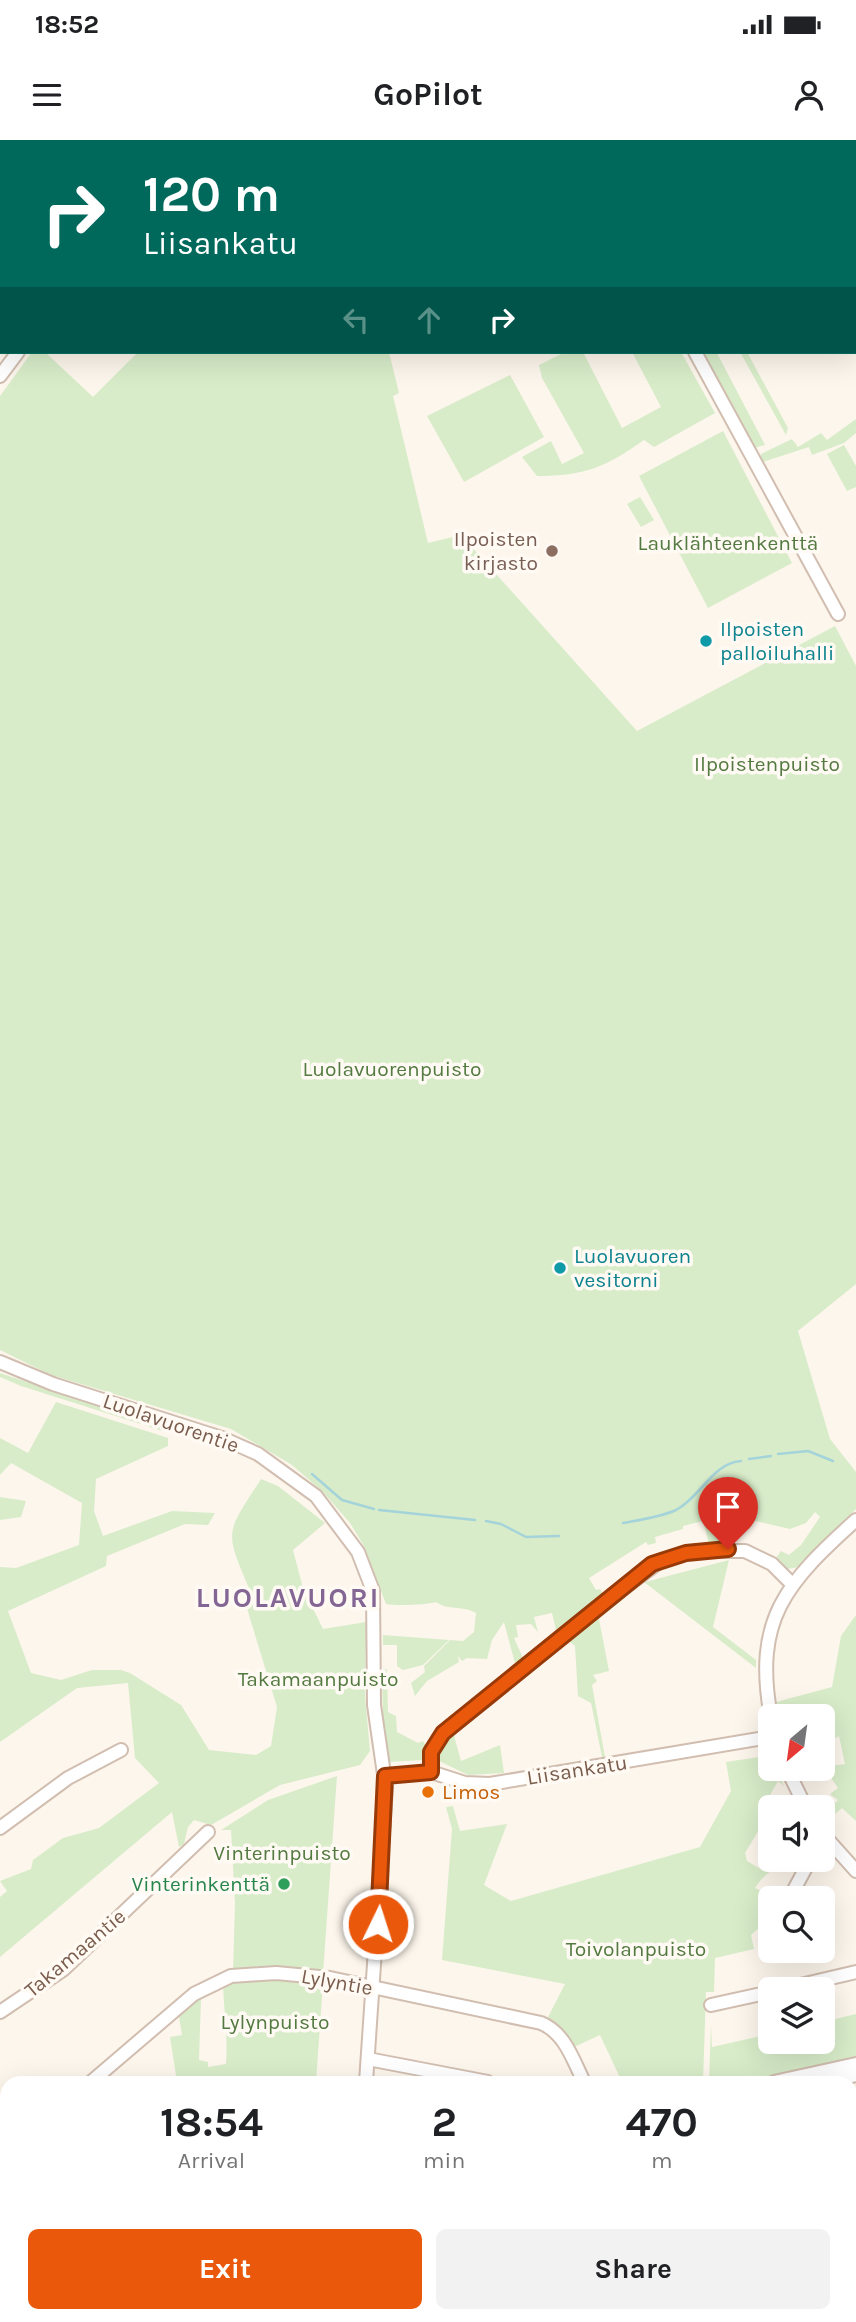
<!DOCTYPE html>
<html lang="en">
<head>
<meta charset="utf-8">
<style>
	body { margin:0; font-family:Karla,sans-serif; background:#f2f2f2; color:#202124; height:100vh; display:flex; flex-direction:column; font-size:26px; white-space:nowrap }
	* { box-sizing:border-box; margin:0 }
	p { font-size:23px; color:#757577 }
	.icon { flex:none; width:38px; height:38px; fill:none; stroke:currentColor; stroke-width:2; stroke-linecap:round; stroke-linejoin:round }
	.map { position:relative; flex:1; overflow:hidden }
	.drawer { position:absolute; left:0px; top:1936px; width:858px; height:247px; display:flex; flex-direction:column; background:#fff; border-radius:21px 21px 0 0; box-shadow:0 7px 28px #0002 }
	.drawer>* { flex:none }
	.guide { position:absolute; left:0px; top:0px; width:858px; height:214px; box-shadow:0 7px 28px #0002; background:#00695c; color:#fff; overflow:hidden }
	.needle { width:46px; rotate:209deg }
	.tools { position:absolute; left:758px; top:1564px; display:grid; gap:14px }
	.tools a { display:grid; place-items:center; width:77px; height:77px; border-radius:10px; background:#fff; box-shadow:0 7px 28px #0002; font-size:35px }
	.pin { position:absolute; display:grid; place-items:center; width:60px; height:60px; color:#fff; margin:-72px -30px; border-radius:50% 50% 50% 0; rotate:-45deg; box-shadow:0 0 7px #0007 }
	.pin .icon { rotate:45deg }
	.me { position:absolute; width:77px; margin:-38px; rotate:4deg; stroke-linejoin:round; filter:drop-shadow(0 0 5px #0008) }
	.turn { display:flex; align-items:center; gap:24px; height:147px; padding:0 28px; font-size:32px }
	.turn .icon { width:91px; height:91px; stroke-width:2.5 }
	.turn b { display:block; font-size:49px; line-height:60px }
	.lanes { display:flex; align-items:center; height:66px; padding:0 28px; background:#0003; justify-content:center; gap:35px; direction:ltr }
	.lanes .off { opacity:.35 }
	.eta { display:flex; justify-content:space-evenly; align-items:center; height:119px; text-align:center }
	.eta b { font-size:42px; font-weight:700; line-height:49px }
	.cta { display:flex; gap:14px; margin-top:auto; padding:14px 28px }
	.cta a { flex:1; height:80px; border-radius:10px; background:#ea580c; color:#fff; font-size:28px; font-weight:700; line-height:80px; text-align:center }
	.cta a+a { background:#f2f2f2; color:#202124 }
	.status { display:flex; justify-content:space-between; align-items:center; height:49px; padding:0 35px; background:#fff; direction:ltr }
	.status svg { height:19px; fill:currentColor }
	header { display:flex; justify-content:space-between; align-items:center; height:91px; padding:0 28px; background:#fff; font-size:32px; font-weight:700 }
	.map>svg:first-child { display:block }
</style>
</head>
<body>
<div class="status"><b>18:52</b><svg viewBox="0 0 49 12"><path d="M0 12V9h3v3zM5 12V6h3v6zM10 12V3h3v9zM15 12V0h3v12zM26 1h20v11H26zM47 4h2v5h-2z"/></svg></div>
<header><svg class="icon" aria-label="menu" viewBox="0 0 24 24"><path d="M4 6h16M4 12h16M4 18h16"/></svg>GoPilot<svg class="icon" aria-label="person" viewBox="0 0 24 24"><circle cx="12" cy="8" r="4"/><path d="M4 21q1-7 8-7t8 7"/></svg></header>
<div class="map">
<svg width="856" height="2182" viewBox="0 0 856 2182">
	<rect width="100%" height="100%" fill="#fdf6ec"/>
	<path fill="#d8ecc9" d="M32 212H45L93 257 138 212H389L399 253 393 256 428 403 461 395 637 591 835 486 856 526V1144L798 1191 830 1299 856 1332V1369L799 1427 787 1429 776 1418 781 1411 789 1415 801 1405 820 1377 815 1372 806 1383 790 1389 734 1376 730 1389 726 1391 735 1394 732 1404H709L703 1381 683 1386V1389L655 1397 656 1403 648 1405 646 1402 589 1438 596 1450 600 1449 604 1456 557 1494 552 1473 534 1477 538 1492 531 1484 516 1485 518 1497 514 1498 524 1520 516 1527 504 1482 492 1500 487 1519 467 1518 462 1521 458 1516 459 1522 427 1541 415 1556 411 1543 425 1532 424 1526 450 1500 463 1501 474 1492 476 1473C462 1465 449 1471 436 1462 426 1465 396 1466 386 1464L364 1406 350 1383 323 1352 292 1325 231 1289 51 1235 0 1210V256Z
		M565 212 584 214 622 288 661 267 632 212H681L715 273 654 307 644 300C606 327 585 336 537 336L522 317 551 301 562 324 584 313 542 238 539 225Z
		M702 212 717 213 765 305 754 308Z
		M740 212H747L788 288 786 295Z
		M510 235 544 297 464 342 427 276Z
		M856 279V293L844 303 812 315 809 307 760 323 761 314 792 299 798 307 821 293 827 300Z
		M723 291 792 423 708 468 639 336Z
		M844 305 856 326V347L847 351 827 314Z
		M640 357 654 380 641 387 627 364Z
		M0 1233 170 1289 169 1293 21 1246 0 1237Z
		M56 1262 168 1298V1306L96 1339 94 1371 103 1396 172 1371 215 1373 208 1385 185 1384 107 1416 106 1426 8 1471 31 1533 61 1540 92 1530H121L130 1533 181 1565 209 1610 256 1615 271 1606 277 1567 242 1452 249 1448C223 1388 227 1393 261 1339L278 1346 325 1383 293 1410 303 1448 323 1489 366 1482 365 1556 370 1611 360 1625 280 1645 211 1685 194 1680 188 1687 184 1704 179 1707 172 1672 0 1817V1757L7 1751 0 1741 31 1729 33 1720 63 1698 99 1688 159 1643 135 1618 128 1543 77 1548 0 1602V1427L16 1428 79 1405 82 1363 11 1323 0 1335V1298L28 1313Z
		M0 1357 26 1361 21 1377 0 1380Z
		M729 1420 713 1487 756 1520V1528L644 1442 599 1479 609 1531 593 1535 597 1541 592 1545 605 1617H602L591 1563 578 1556 575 1506 569 1501 558 1507 571 1494 575 1498 576 1489 640 1438 645 1442Z
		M856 1475V1681L842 1668 827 1681 826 1673 838 1660 830 1654 838 1648 823 1626V1612L831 1626 845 1624 839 1596 834 1599 823 1592 822 1577H779L776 1562 832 1547 841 1496Z
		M383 1495 449 1500 423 1525 403 1530 397 1526V1505H383Z
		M387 1529 388 1572 396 1576 397 1592 418 1603 423 1601 426 1606 423 1620 389 1622 383 1582 382 1530Z
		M453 1592 461 1621 500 1605 504 1633 468 1635 437 1620V1612Z
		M765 1616 770 1617V1629H776L784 1646 778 1641 770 1655 777 1660 745 1713 747 1721 764 1731 775 1720H796L791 1729 784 1725C772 1728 762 1737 755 1748L774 1758 789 1749 783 1759H770V1778L751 1795 754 1809 715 1818 714 1852H706L703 1942H622L600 1895 572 1908 546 1881 565 1844 442 1820 452 1689 446 1667 453 1666 460 1691 507 1684 484 1745 511 1761 700 1707 731 1651 726 1622Z
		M337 1636 323 1834 233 1832 235 1763 231 1690H221L268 1660Z
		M273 1837 323 1842 316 1942H177L170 1897 182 1895 178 1871 194 1859H201L199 1920 208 1922V1927L226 1924C228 1897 224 1872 223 1844Z
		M856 1874V1917L749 1942H709L711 1885 712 1907 770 1894V1902H822L823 1882Z
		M7 2057V2115L0 2116V2059Z
		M396 2175H443L444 2178 456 2175H571L574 2181 578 2175H598L589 2182H394Z
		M641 2175H740L745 2182H640Z"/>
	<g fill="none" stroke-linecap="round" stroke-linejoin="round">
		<path stroke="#a5d3da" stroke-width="2.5" d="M778 1314 808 1311 833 1321
			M749 1319 771 1316
			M312 1334 342 1360 374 1369
			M379 1370 475 1380
			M486 1381 501 1384 526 1397 559 1396
			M623 1383C639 1380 661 1377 676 1370 700 1358 712 1323 741 1321
			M0 2062 7 2061"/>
		<g stroke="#d1beb0" stroke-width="16">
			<path id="minor" d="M21 0 22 2
				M572 0 574 2
				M677 2 679 0
				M0 117 2 120
				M695 212 838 474
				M0 236 18 212
				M0 1222 53 1244 222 1298 258 1314 316 1356 358 1412 373 1451 374 1565 386 1648 366 1942
				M771 1577C753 1479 786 1443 856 1380
				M787 1629 806 1668
				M431 1632V1612L443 1593 595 1469 662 1420 696 1411H745L772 1424 793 1445
				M385 1636 431 1632 465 1643 490 1644 770 1597
				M0 1688 68 1638 121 1610
				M822 1693 856 1731
				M789 1759 810 1720
				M779 1850 856 1832
				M711 1865 770 1852
				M0 1872 64 1829 208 1692
				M368 1919 488 1942
				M91 1942 194 1854 231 1836 276 1833 330 1838 541 1883C565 1893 573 1920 584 1942
				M774 1942 856 1924
				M824 1942 856 1935
				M0 1991 7 1988
				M850 2014 856 2011
				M0 2122 7 2121
				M850 2124 856 2119
				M744 2175 749 2182
				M302 2182 304 2175
				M634 2182 635 2175
				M776 2182 784 2175"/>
		</g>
		<use href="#minor" stroke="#fff" stroke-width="12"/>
	</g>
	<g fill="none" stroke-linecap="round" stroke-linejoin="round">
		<g stroke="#983908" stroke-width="18">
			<path id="route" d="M378 1784 385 1636 431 1632V1612L443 1593 652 1424 686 1413 728 1409"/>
		</g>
		<use href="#route" stroke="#ea580c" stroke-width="12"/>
	</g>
	<circle fill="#8d6e63" stroke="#fffaf3" stroke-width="2.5" cx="552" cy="411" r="7"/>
	<g fill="#0f9aa8" stroke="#fffaf3" stroke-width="2.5">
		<circle cx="706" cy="501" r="7"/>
		<circle cx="560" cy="1128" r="7"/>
	</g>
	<circle fill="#e8710a" stroke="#fffaf3" stroke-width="2.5" cx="428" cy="1652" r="7"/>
	<circle fill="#2e9e5b" stroke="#fffaf3" stroke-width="2.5" cx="284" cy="1744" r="7"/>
	<g text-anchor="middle" stroke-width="7" stroke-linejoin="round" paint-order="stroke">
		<g font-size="21" fill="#785e54" stroke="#fffaf3" text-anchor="end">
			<text x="538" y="406">Ilpoisten<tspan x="538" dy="24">kirjasto</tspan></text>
		</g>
		<g font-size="21" fill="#537a41" stroke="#fffaf3">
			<text x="728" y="410">Lauklähteenkenttä</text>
			<text x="767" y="631">Ilpoistenpuisto</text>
			<text x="392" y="936">Luolavuorenpuisto</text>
			<text x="318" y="1546">Takamaanpuisto</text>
			<text x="282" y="1720">Vinterinpuisto</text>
			<text x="636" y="1816">Toivolanpuisto</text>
			<text x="275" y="1889">Lylynpuisto</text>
		</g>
		<g font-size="21" fill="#0d838f" stroke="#fffaf3" text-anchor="start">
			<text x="720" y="496">Ilpoisten<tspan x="720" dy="24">palloiluhalli</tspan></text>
			<text x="574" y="1123">Luolavuoren<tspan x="574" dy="24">vesitorni</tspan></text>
		</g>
		<g font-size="21" fill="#7a5c4d" stroke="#fffaf3">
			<text transform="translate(171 1283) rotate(19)" y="7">Luolavuorentie</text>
			<text transform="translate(577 1630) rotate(-9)" y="7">Liisankatu</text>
			<text transform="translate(75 1813) rotate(-40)" y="7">Takamaantie</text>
			<text transform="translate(337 1842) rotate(10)" y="7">Lylyntie</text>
		</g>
		<g font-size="21" fill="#c56008" stroke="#fffaf3" text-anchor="start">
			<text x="442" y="1659">Limos</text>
		</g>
		<g font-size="21" fill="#27864d" stroke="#fffaf3" text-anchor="end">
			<text x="270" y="1751">Vinterinkenttä</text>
		</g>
		<g font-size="28" font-weight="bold" letter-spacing="2" fill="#846695" stroke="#fffaf3">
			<text x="288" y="1467">LUOLAVUORI</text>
		</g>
	</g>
</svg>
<div class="tools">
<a><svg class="needle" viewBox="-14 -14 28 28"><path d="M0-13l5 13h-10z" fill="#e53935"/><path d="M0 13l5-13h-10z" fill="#757577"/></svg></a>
<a><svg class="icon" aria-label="sound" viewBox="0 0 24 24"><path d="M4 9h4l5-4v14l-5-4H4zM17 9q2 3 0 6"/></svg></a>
<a><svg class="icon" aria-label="search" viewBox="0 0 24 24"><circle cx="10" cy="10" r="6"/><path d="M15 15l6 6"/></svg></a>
<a><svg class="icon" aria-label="layers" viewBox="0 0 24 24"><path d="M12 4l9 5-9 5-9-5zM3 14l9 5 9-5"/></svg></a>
</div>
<div class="pin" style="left:728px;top:1409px;background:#d93025"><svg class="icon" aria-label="arrive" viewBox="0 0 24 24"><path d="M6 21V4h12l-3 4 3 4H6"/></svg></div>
<svg class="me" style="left:378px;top:1784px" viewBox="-20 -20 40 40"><circle r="17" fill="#ea580c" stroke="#fff" stroke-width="3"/><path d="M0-11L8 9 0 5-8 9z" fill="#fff"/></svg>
<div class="guide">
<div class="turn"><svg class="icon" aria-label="right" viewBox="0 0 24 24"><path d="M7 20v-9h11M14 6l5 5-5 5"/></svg><div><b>120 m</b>Liisankatu</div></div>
<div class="lanes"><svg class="icon off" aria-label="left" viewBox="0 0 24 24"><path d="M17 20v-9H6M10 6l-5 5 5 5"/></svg><svg class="icon off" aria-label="ahead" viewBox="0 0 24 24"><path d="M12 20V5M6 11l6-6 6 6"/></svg><svg class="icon" aria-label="right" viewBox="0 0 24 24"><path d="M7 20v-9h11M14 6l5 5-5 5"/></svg></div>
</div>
<section class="drawer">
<div class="eta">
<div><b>18:54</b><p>Arrival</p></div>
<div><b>2</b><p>min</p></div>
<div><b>470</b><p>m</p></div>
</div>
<div class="cta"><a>Exit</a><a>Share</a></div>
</section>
</div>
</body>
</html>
